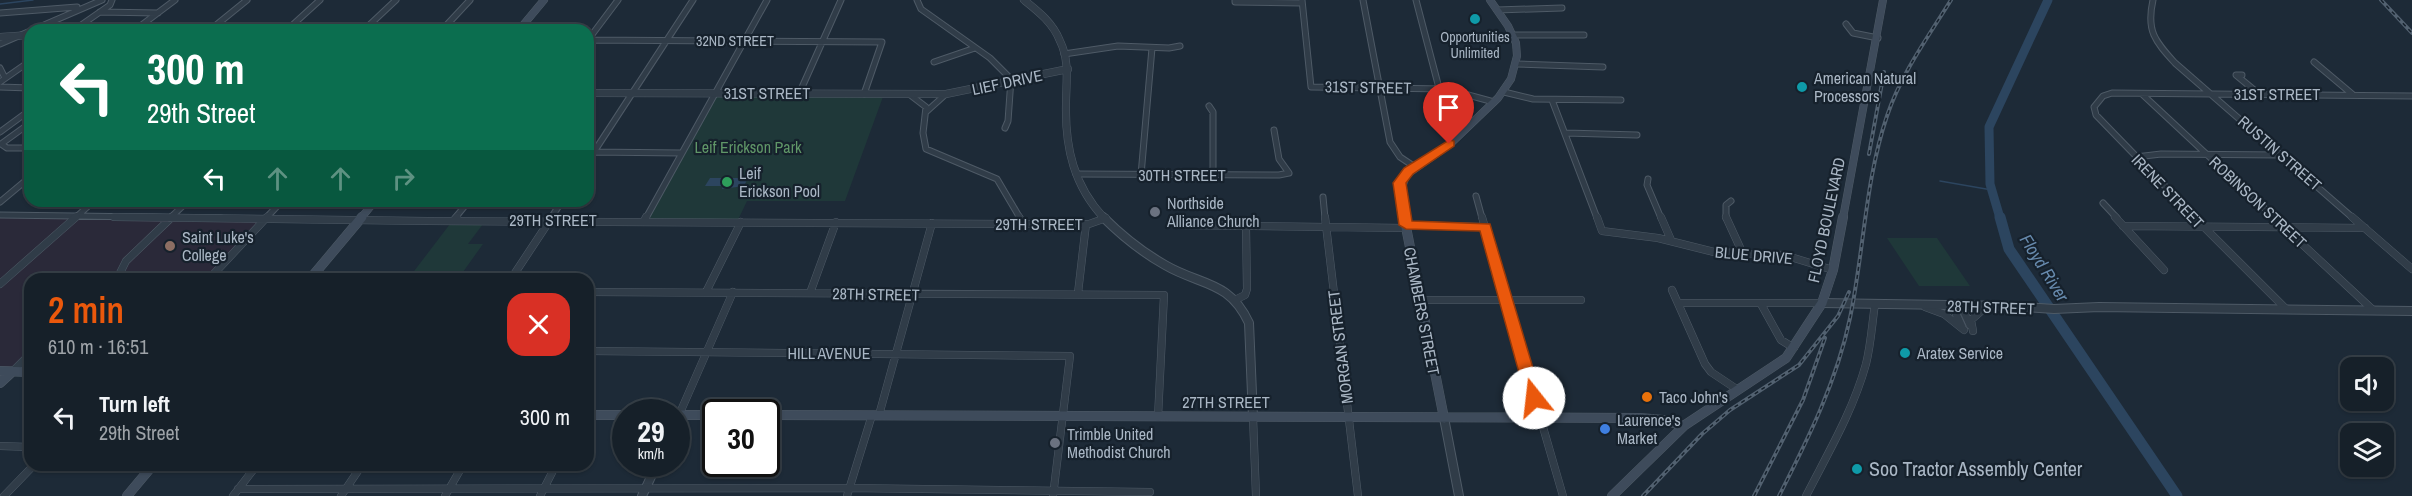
<!DOCTYPE html>
<html lang="en">
<head>
<meta charset="utf-8">
<style>
	body { margin:0; font-family:"Archivo Narrow",sans-serif; background:#1f2831; color:#f1f3f6; height:100vh; display:flex; flex-direction:column; font-size:22px; white-space:nowrap }
	* { box-sizing:border-box; margin:0 }
	p { font-size:20px; color:#9ea3a8 }
	.icon { flex:none; width:33px; height:33px; fill:none; stroke:currentColor; stroke-width:2; stroke-linecap:round; stroke-linejoin:round }
	.map { position:relative; flex:1; overflow:hidden }
	.drawer { position:absolute; left:24px; top:273px; width:570px; height:198px; display:flex; flex-direction:column; background:#162029; border-radius:18px; box-shadow:0 2px 4px #0004,0 0 0 2px #353e46 }
	.drawer>* { flex:none }
	.hud { position:absolute; left:24px; top:24px; width:570px; height:183px; border-radius:18px; box-shadow:0 2px 4px #0004,0 0 0 2px #353e46; background:#0b6e4f; color:#fff; overflow:hidden }
	.buttons { position:absolute; left:2340px; top:357px; display:grid; gap:12px }
	.buttons a { display:grid; place-items:center; width:54px; height:54px; border-radius:12px; background:#162029; box-shadow:0 2px 4px #0004,0 0 0 2px #353e46; font-size:30px }
	.speed { position:absolute; left:612px; top:399px; display:flex; gap:12px; font-size:30px; font-weight:700; text-align:center }
	.speed>* { display:grid; place-content:center; width:78px; height:78px; border-radius:50%; background:#162029; box-shadow:0 2px 4px #0004,0 0 0 2px #353e46; line-height:1 }
	.speed small { font-size:15px; font-weight:400 }
	.speed .limit { border:3px solid #111; border-radius:9px; background:#fff; color:#111 }
	.pin { position:absolute; display:grid; place-items:center; width:51px; height:51px; color:#fff; margin:-62px -26px; border-radius:50% 50% 50% 0; rotate:-45deg; box-shadow:0 0 6px #0007 }
	.pin .icon { rotate:45deg }
	.me { position:absolute; width:66px; margin:-33px; rotate:344deg; stroke-linejoin:round; filter:drop-shadow(0 0 4px #0008) }
	.turn { display:flex; align-items:center; gap:21px; height:126px; padding:0 24px; font-size:27px }
	.turn .icon { width:78px; height:78px; stroke-width:2.5 }
	.turn b { display:block; font-size:42px; line-height:51px }
	.lanes { display:flex; align-items:center; height:57px; padding:0 24px; background:#0003; justify-content:center; gap:30px; direction:ltr }
	.lanes .off { opacity:.35 }
	.round { display:grid; place-items:center; flex:none; width:63px; height:63px; border-radius:18px; background:#1f2831 }
	.headline { display:flex; align-items:center; justify-content:space-between; height:102px; padding:0 24px }
	h1 { font-size:36px; font-weight:600; line-height:45px; color:#ea580c }
	ul { padding:0; list-style:none }
	li { display:flex; align-items:center; gap:18px; height:84px; padding:0 24px }
	li div { flex:1 }
	li b { display:block; font-size:22px }
	li em { font-style:normal }
	.map>svg:first-child { display:block }
</style>
</head>
<body>
<div class="map">
<svg width="2412" height="496" viewBox="0 0 2412 496">
	<rect width="100%" height="100%" fill="#1d2a37"/>
	<path fill="#2a2939" d="M0 215 266 218 209 279H30V372L0 371Z"/>
	<path fill="#1f3839" d="M716 93 884 94 845 201H747L737 222 644 221Z
		M450 224H483L468 244H483L458 279H408Z
		M1887 238H1937L1970 286H1919Z"/>
	<path fill="#2c455f" d="M710 178H748L744 186 722 189 723 186H705Z"/>
	<g fill="none" stroke-linecap="round" stroke-linejoin="round">
		<path stroke="#2c455f" stroke-width="1.5" d="M0 4 33 0
			M1940 181 1992 190"/>
		<path stroke="#2c455f" stroke-width="9" d="M2000 218 1990 184 1989 127 2048 0"/>
		<path stroke="#2c455f" stroke-width="11" d="M2000 217 2009 249 2177 496"/>
		<g stroke="#4e5a66" stroke-width="7">
			<path id="minor-far1" d="M917 0 921 9 990 58 1011 79 1008 121 1005 128
				M1235 0V2L1302 3
				M1302 0 1311 87 1446 89 1494 102
				M1363 0 1390 142 1400 157 1415 167
				M1416 0 1439 88
				M2153 0C2146 31 2155 41 2175 63L2353 218
				M1497 10 1562 8
				M100 12 158 13
				M0 13 77 7
				M1846 24 1853 33 1878 38
				M74 30 110 5 112 0
				M135 30 175 0
				M210 30 247 0
				M287 30 320 0
				M364 30 396 0
				M442 30 470 0
				M1513 35H1584
				M588 40 882 42 864 94
				M588 40 618 0
				M0 44 102 0
				M1064 54 1118 46 1169 48 1180 46
				M934 62 975 48
				M2314 62 2352 94
				M1516 64 1603 67
				M0 68 5 78
				M2242 75H2236L2259 94
				M0 82 30 61
				M0 87 30 88
				M1504 92 1533 99 1621 100
				M799 94 841 0
				M909 94 926 107 923 133 926 149 997 179 1020 218
				M2142 94 2275 218
				M1552 100 1597 218
				M1209 106 1213 112V175
				M926 112 946 94
				M30 123 1 144 7 148H30
				M0 132 30 110
				M1566 133 1637 135
				M593 152 682 153
				M2136 157 2161 154 2282 155
				M588 161 693 0
				M1076 174 1279 175 1289 173 1279 159 1274 130
				M1141 175 1152 48
				M1648 179 1647 185 1661 218
				M1476 196 1482 218
				M1323 197 1325 218
				M0 202 30 177
				M2103 203 2117 218
				M0 215 221 218
				M75 218 94 201
				M170 218 188 201
				M266 218 282 201
				M455 218 469 201
				M551 218 562 201
				M646 218 767 0
				M1726 218V205L1731 201
				M2196 218 2096 115 2094 107 2103 96 2112 93 2412 96"/>
		</g>
		<g stroke="#4e5a66" stroke-width="8">
			<path id="minor" d="M114 217 428 221 1023 224H1089L1106 218
				M1019 217 1023 224
				M1325 217 1358 496
				M1482 217 1563 496
				M1597 217 1602 231 1658 238 1714 252 1784 255 1833 270
				M1661 217 1671 240
				M1726 217 1743 254
				M2115 217 2164 270
				M2194 217 2286 309
				M2273 217 2373 310
				M2352 217 2412 269
				M453 221 457 217
				M644 221 646 217
				M1176 225 1406 228
				M1406 225 1486 227
				M2123 226 2365 228
				M123 279 120 273 126 261 172 217
				M209 279 267 217
				M511 279 552 217
				M0 284 76 217
				M1672 290 1705 364 1711 372 1738 390
				M588 292 1164 295 1158 417
				M706 292 741 222
				M810 293 836 222
				M1078 293 1086 224
				M1237 299 1245 295 1247 289 1246 226
				M1420 300H1581
				M1678 303H1822
				M1761 304 1781 340 1794 348
				M1952 305 1962 327
				M1961 305 1970 325
				M1925 307 1944 314 1964 330
				M1973 331 1971 320 1987 306
				M588 351 1070 356 1053 496
				M13 371 30 354
				M679 415 733 292
				M879 415 932 223
				M1253 417 1256 496
				M0 446 30 447
				M238 489 849 488 1150 492
				M4 496 34 465
				M233 496 257 465
				M341 496 362 465
				M445 496 463 465
				M540 496 556 465
				M847 496 872 415
				M1806 496C1828 453 1853 411 1866 364 1871 344 1872 324 1875 304"/>
		</g>
		<g stroke="#4e5a66" stroke-width="8">
			<path id="tertiary-far1" d="M1024 0C1039 12 1053 23 1060 41 1070 61 1066 83 1066 104 1065 148 1074 186 1104 218
				M0 37 30 35
				M588 93 946 94 1068 69"/>
		</g>
		<g stroke="#4e5a66" stroke-width="10">
			<path id="tertiary" d="M1103 217C1121 235 1142 252 1165 265 1201 286 1229 280 1249 323L1253 417
				M1822 303 2011 306 2054 309 2099 307 2412 311
				M1444 418 1459 496
				M642 496 657 464"/>
		</g>
		<g stroke="#4e5a66" stroke-width="8">
			<path id="secondary-far1" d="M519 30 544 0
				M361 218 375 201
				M1405 218 1400 194 1406 175 1449 145 1498 98 1511 79 1517 56 1516 43 1508 26 1490 0
				M1843 218 1883 0"/>
		</g>
		<g stroke="#4e5a66" stroke-width="10">
			<path id="secondary" d="M1404 217 1444 418
				M310 279 362 217
				M0 371 30 372
				M0 383 12 372
				M588 415H626
				M676 415H716
				M766 415 1640 418 1663 420 1684 426
				M127 496 153 465
				M1612 496 1685 425 1786 358 1822 303 1833 270 1843 217"/>
		</g>
		<use href="#minor-far1" stroke="#303c48" stroke-width="5"/>
		<use href="#minor" stroke="#303c48" stroke-width="7"/>
		<use href="#tertiary-far1" stroke="#303c48" stroke-width="7"/>
		<use href="#tertiary" stroke="#303c48" stroke-width="8"/>
		<use href="#secondary-far1" stroke="#3e4b5b" stroke-width="7"/>
		<use href="#secondary" stroke="#3e4b5b" stroke-width="9"/>
		<g stroke="#526170" stroke-width="4">
			<path id="rail" d="M2381 0 2412 33
				M1869 154 1884 72
				M1643 496 1702 434 1730 410 1799 365 1838 316 1849 292
				M1754 496 1803 400 1825 338
				M1779 496C1808 439 1837 381 1850 318 1864 251 1865 181 1887 116 1901 74 1928 37 1951 0"/>
		</g>
		<use href="#rail" stroke="#16212c" stroke-width="1.5" stroke-dasharray="4" stroke-linecap="butt"/>
	</g>
	<path fill="#ea580c" stroke="#983908" stroke-width="1.5" d="M1449 140 1454 141V146L1413 174 1406 183 1412 221 1490 224 1542 398 1540 402H1529L1526 398 1480 231 1406 229 1399 225 1393 183 1404 168Z"/>
	<g fill="#0f9aa8" stroke="#16212c" stroke-width="2">
		<circle cx="1475" cy="19" r="6"/>
		<circle cx="1802" cy="87" r="6"/>
		<circle cx="1905" cy="353" r="6"/>
		<circle cx="1857" cy="469" r="6"/>
	</g>
	<circle fill="#2e9e5b" stroke="#16212c" stroke-width="2" cx="727" cy="182" r="6"/>
	<g fill="#6b7280" stroke="#16212c" stroke-width="2">
		<circle cx="1155" cy="212" r="6"/>
		<circle cx="1055" cy="443" r="6"/>
	</g>
	<circle fill="#8d6e63" stroke="#16212c" stroke-width="2" cx="170" cy="246" r="6"/>
	<circle fill="#e8710a" stroke="#16212c" stroke-width="2" cx="1647" cy="397" r="6"/>
	<circle fill="#3f7fe0" stroke="#16212c" stroke-width="2" cx="1605" cy="429" r="6"/>
	<g text-anchor="middle" stroke-width="4.5" stroke-linejoin="round" paint-order="stroke">
		<g font-size="14" fill="#aab7c5" stroke="#16212c">
			<text x="1475" y="42">Opportunities<tspan x="1475" dy="16">Unlimited</tspan></text>
		</g>
		<g font-size="14" fill="#aab7c5" stroke="#16212c">
			<text x="735" y="46">32ND STREET</text>
		</g>
		<g font-size="16" fill="#aab7c5" stroke="#16212c" text-anchor="start">
			<text x="1814" y="84">American Natural<tspan x="1814" dy="18">Processors</tspan></text>
			<text x="739" y="179">Leif<tspan x="739" dy="18">Erickson Pool</tspan></text>
			<text x="1167" y="209">Northside<tspan x="1167" dy="18">Alliance Church</tspan></text>
			<text x="182" y="243">Saint Luke's<tspan x="182" dy="18">College</tspan></text>
			<text x="1917" y="359">Aratex Service</text>
			<text x="1659" y="403">Taco John's</text>
			<text x="1617" y="426">Laurence's<tspan x="1617" dy="18">Market</tspan></text>
			<text x="1067" y="440">Trimble United<tspan x="1067" dy="18">Methodist Church</tspan></text>
		</g>
		<g font-size="16" fill="#aab7c5" stroke="#16212c">
			<text transform="translate(1007 82) rotate(-12)" y="6">LIEF DRIVE</text>
			<text transform="translate(1368 87) rotate(1)" y="6">31ST STREET</text>
			<text x="767" y="99">31ST STREET</text>
			<text x="2277" y="100">31ST STREET</text>
			<text transform="translate(2280 153) rotate(41)" y="6">RUSTIN STREET</text>
			<text x="1182" y="181">30TH STREET</text>
			<text transform="translate(2168 191) rotate(46)" y="6">IRENE STREET</text>
			<text transform="translate(2258 202) rotate(43)" y="6">ROBINSON STREET</text>
			<text x="553" y="226">29TH STREET</text>
			<text transform="translate(1826 220) rotate(-78)" y="6">FLOYD BOULEVARD</text>
			<text x="1039" y="230">29TH STREET</text>
			<text transform="translate(1754 255) rotate(5)" y="6">BLUE DRIVE</text>
			<text transform="translate(876 294) rotate(1)" y="6">28TH STREET</text>
			<text transform="translate(1991 307) rotate(2)" y="6">28TH STREET</text>
			<text transform="translate(1422 311) rotate(79)" y="6">CHAMBERS STREET</text>
			<text transform="translate(1340 347) rotate(-97)" y="6">MORGAN STREET</text>
			<text x="829" y="359">HILL AVENUE</text>
			<text x="1226" y="408">27TH STREET</text>
		</g>
		<g font-size="16" fill="#609768" stroke="#16212c">
			<text x="748" y="153">Leif Erickson Park</text>
		</g>
		<g font-size="18" font-style="italic" fill="#678aad" stroke="#16212c">
			<text transform="translate(2044 268) rotate(58)" y="6">Floyd River</text>
		</g>
		<g font-size="20" fill="#aab7c5" stroke="#16212c" text-anchor="start">
			<text x="1869" y="476">Soo Tractor Assembly Center</text>
		</g>
	</g>
</svg>
<div class="buttons">
<a><svg class="icon" aria-label="sound" viewBox="0 0 24 24"><path d="M4 9h4l5-4v14l-5-4H4zM17 9q2 3 0 6"/></svg></a>
<a><svg class="icon" aria-label="layers" viewBox="0 0 24 24"><path d="M12 4l9 5-9 5-9-5zM3 14l9 5 9-5"/></svg></a>
</div>
<div class="speed"><div>29<small>km/h</small></div><div class="limit">30</div></div>
<div class="pin" style="left:1449px;top:144px;background:#d93025"><svg class="icon" aria-label="arrive" viewBox="0 0 24 24"><path d="M6 21V4h12l-3 4 3 4H6"/></svg></div>
<svg class="me" style="left:1534px;top:398px" viewBox="-20 -20 40 40"><circle r="19" fill="#fff"/><path d="M0-13L10 11 0 6-10 11z" fill="#ea580c"/></svg>
<div class="hud">
<div class="turn"><svg class="icon" aria-label="left" viewBox="0 0 24 24"><path d="M17 20v-9H6M10 6l-5 5 5 5"/></svg><div><b>300 m</b>29th Street</div></div>
<div class="lanes"><svg class="icon" aria-label="left" viewBox="0 0 24 24"><path d="M17 20v-9H6M10 6l-5 5 5 5"/></svg><svg class="icon off" aria-label="ahead" viewBox="0 0 24 24"><path d="M12 20V5M6 11l6-6 6 6"/></svg><svg class="icon off" aria-label="ahead" viewBox="0 0 24 24"><path d="M12 20V5M6 11l6-6 6 6"/></svg><svg class="icon off" aria-label="right" viewBox="0 0 24 24"><path d="M7 20v-9h11M14 6l5 5-5 5"/></svg></div>
</div>
<section class="drawer">
<div class="headline"><div><h1>2 min</h1><p>610 m · 16:51</p></div><a class="round" style="background:#d93025;color:#fff"><svg class="icon" aria-label="close" viewBox="0 0 24 24"><path d="M6 6l12 12M18 6L6 18"/></svg></a></div>
<ul>
<li><svg class="icon" aria-label="left" viewBox="0 0 24 24"><path d="M17 20v-9H6M10 6l-5 5 5 5"/></svg><div><b>Turn left</b><p>29th Street</p></div><em>300 m</em></li>
</ul>
</section>
</div>
</body>
</html>
